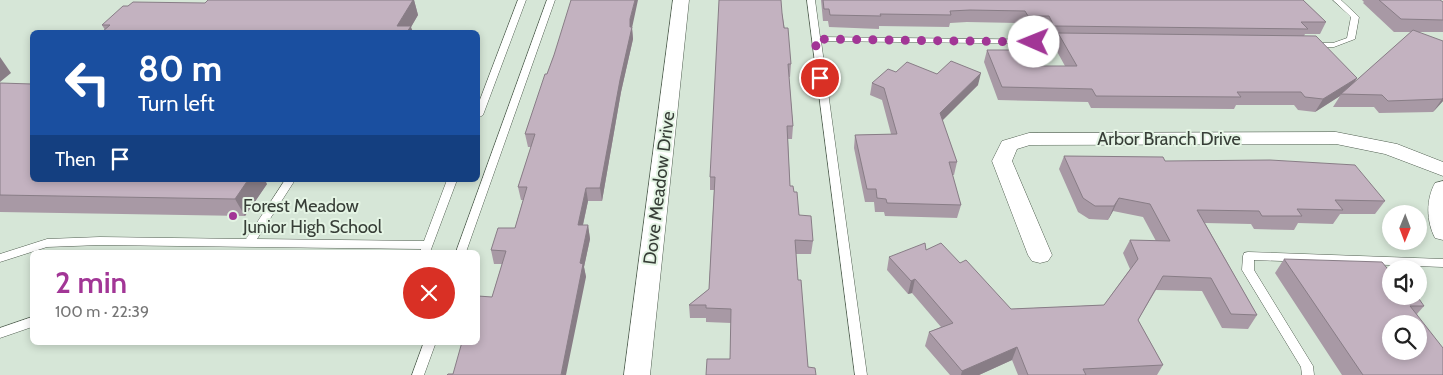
<!DOCTYPE html>
<html lang="en">
<head>
<meta charset="utf-8">
<style>
	body { margin:0; font-family:Cabin,sans-serif; background:#f2f2f2; color:#222; height:100vh; display:flex; flex-direction:column; font-size:19px; white-space:nowrap }
	* { box-sizing:border-box; margin:0 }
	p { font-size:16px; color:#767676 }
	.icon { flex:none; width:28px; height:28px; fill:none; stroke:currentColor; stroke-width:2; stroke-linecap:round; stroke-linejoin:round }
	.map { position:relative; flex:1; overflow:hidden }
	.sheet { position:absolute; left:30px; top:250px; width:450px; height:95px; display:flex; flex-direction:column; background:#fff; border-radius:8px; box-shadow:0 2px 8px #0003 }
	.sheet>* { flex:none }
	.banner { position:absolute; left:30px; top:30px; width:450px; height:152px; border-radius:8px; box-shadow:0 2px 8px #0003; background:#1a4fa0; color:#fff; overflow:hidden }
	.needle { width:32px; rotate:181deg }
	.controls { position:absolute; left:1382px; top:205px; display:grid; gap:10px }
	.controls a { display:grid; place-items:center; width:45px; height:45px; border-radius:50%; background:#fff; box-shadow:0 2px 8px #0003; font-size:25px }
	.pin { position:absolute; display:grid; place-items:center; width:42px; height:42px; color:#fff; margin:-21px; border:2px solid #fff; border-radius:50%; box-shadow:0 1px 5px #0007 }
	.me { position:absolute; width:55px; margin:-28px; rotate:271deg; stroke-linejoin:round; filter:drop-shadow(0 0 4px #0008) }
	.turn { display:flex; align-items:center; gap:18px; height:105px; padding:0 25px; font-size:22px }
	.turn .icon { width:65px; height:65px; stroke-width:2.5 }
	.turn b { display:block; font-size:35px; line-height:42px }
	.then { display:flex; align-items:center; height:48px; padding:0 25px; background:#0003; gap:10px; font-size:19px }
	.round { display:grid; place-items:center; flex:none; width:52px; height:52px; border-radius:26px; background:#f2f2f2 }
	.overview { display:flex; align-items:center; justify-content:space-between; height:85px; padding:0 25px }
	h1 { font-size:30px; font-weight:600; line-height:38px; color:#a23696 }
	.map>svg:first-child { display:block }
</style>
</head>
<body>
<div class="map">
<svg width="1443" height="375" viewBox="0 0 1443 375">
	<rect width="100%" height="100%" fill="#d6e6d7"/>
	<g fill="none" stroke-linecap="round" stroke-linejoin="round">
		<g stroke="#515f51" stroke-width="1">
			<path id="lane" d="M518 0H526L483 115 478 118V105Z
				M547 0H555L466 252H456Z
				M807 0H815L820 37 1068 40 1072 42 1068 44 821 41 867 375H855Z
				M1333 0H1341L1359 17 1355 39 1334 47H1309V43H1333L1347 38 1351 17Z
				M285 180H295L257 239 424 241 447 180H457L430 252H420L421 249 100 245 47 247 0 262V254L47 239 100 237 246 239Z
				M1248 252 1443 259V267L1254 260V270L1313 366 1314 375H1302L1301 367 1242 270 1243 256 1244 253Z
				M32 317V327L0 338V328Z
				M424 342H436L424 375H412Z"/>
		</g>
		<g stroke="#515f51" stroke-width="1">
			<path id="street" d="M673 0H689L650 375H624Z
				M1336 132 1397 144 1443 162V176L1385 154 1336 144 1030 145 1017 149 1012 161 1052 255 1048 261 1040 263 1032 261 1028 255 992 161 1002 141 1029 133Z
				M1443 181V240L1435 238C1426 221 1426 199 1435 183Z"/>
		</g>
		<use href="#lane" fill="#fff" fill-rule="evenodd"/>
		<use href="#street" fill="#fff" fill-rule="evenodd"/>
	</g>
	<path fill="#a899a5" d="M208 0H414L418 15 411 27 105 30 102 25 205 3Z
		M821 0H1303L1326 22 1320 34H1305L1304 36 1357 78 1354 83 1411 32H1394L1363 3 1364 2 1362 0H1440L1443 2V32H1419L1443 101 1433 112 1379 113 1374 107H1333L1340 96 1315 112 1298 110 1294 105H1236L1234 109 1091 108 1088 102 998 100 984 62 987 50 1015 58 1029 66H1065L1054 46 1057 38H1050L1045 28H1024L1022 23 967 22 950 23 949 27 879 26V29L829 27 828 21H823Z
		M782 13 791 64 790 77H789L793 126 792 139H788L790 186 794 192 799 215 813 241 811 254H796L798 280 808 367 816 375 730 359 731 323 706 322V318H690L689 305 709 289 714 190H710V177Z
		M632 28 633 39 621 92 602 201H588L583 225H588L590 239 584 267 586 277 453 374 492 297 502 264H494L491 250 515 228 523 200H521L518 187 531 147H528L525 134 554 55Z
		M896 72 937 74 978 85 942 120 957 162 954 175H952L961 205 957 218 885 216 884 212H875L874 202H865L854 148 855 135 891 134 882 100 870 95 872 83Z
		M0 83 32 180 267 184 245 216 0 212Z
		M1064 156 1165 161 1385 201 1375 214H1340L1333 224 1298 223 1294 230 1254 229 1251 224 1205 223 1257 315 1248 329 1222 328 1202 291 1156 290 1138 320 1163 365 1157 375H1018L1012 360 979 375H950L925 346 929 332 941 327 912 293 908 294 887 270 889 257 926 250 960 263 1011 309 1104 305 1130 269 1123 253 1130 240 1156 241 1143 217 1113 211 1108 220 1089 219 1078 212 1059 169Z
		M1284 259 1391 296 1424 306 1417 314 1443 375H1342L1275 273Z"/>
	<path fill="#887d86" d="M413 0H414L418 15 411 27 413 32H399L397 26Z
		M635 0H638L632 28 633 39 621 92 602 201 600 188 630 19Z
		M0 57 11 73 0 82Z
		M981 73 978 85 937 126 940 113Z
		M1357 78 1349 91 1341 94 1340 96 1315 112 1323 99Z
		M1443 98V101L1433 112 1442 99Z
		M248 180H265L267 184 245 216 235 199Z
		M586 188 588 201 580 238 578 225Z
		M1119 198 1113 211 1108 220 1114 206Z
		M588 225 590 239 584 267 586 277 566 375H561L580 263Z
		M915 279 912 293 908 294 911 281Z
		M1017 347 1012 360 979 375H961L962 371Z"/>
	<path fill="#c3b2c0" stroke="#887d86" fill-rule="evenodd" d="M208 0H413L397 26H411L407 32H102L110 25H102L123 6H128L133 2 205 3Z
		M571 0H635L630 19V27H632L620 80 600 188H586L578 225H588L580 263 583 264 561 375H447L448 374H453L462 342H478V296L492 297 506 251 491 250 498 228H515L527 187H518L535 134H525L545 74H547L554 55Z
		M719 0H781L782 13 784 28H788L791 64H788L793 126H787L790 186H793L794 192H797L799 215 811 216 813 241 795 240 798 280H801L808 367 815 368 816 375H706L707 359H730L731 309 706 308V305H689L709 289 715 177H710Z
		M823 0H1303L1326 22H1301L1308 29 1054 26 1049 16H1028L1025 11 970 10 950 11 951 15 880 14 881 16 830 15 829 9H824Z
		M1379 0H1440L1443 2V20L1401 19Z
		M1413 30 1443 41V98L1442 99 1388 101 1382 95 1341 94Z
		M1058 33 1316 36 1357 78 1323 99 1305 97 1301 92H1237L1241 97 1096 96 1092 89 1002 87 987 50H1012L1015 58H1025L1029 66H1077Z
		M951 61 981 73 940 113 957 162H949L961 205 887 203 886 199 877 198 876 189H867L855 135 897 134 884 88 872 83 888 69 896 72 907 62 937 74Z
		M0 83 32 84V180H248L235 199 0 195Z
		M1064 156 1163 157 1165 161 1270 160 1355 165 1385 201 1335 200 1343 210 1297 209 1302 216H1262L1259 211 1197 210 1257 315 1231 314 1211 278 1163 276 1138 320 1163 365 1083 369 1086 375H1028L1017 347 962 371 929 332 953 323 915 279 911 281 889 257 925 243 926 250 941 243 960 263 966 260 1011 309 1104 305 1138 259 1130 240 1170 241 1150 204 1119 198 1114 206H1095L1083 198Z
		M1284 259 1382 262 1391 273V296H1417L1424 306H1410L1443 348V375H1363ZM1391 324H1419V351H1391Z"/>
	<g fill="none" stroke-linecap="round" stroke-linejoin="round">
		<path stroke="#a23696" stroke-width="9" stroke-dasharray="0 16.2" d="M820 78 815 39 1034 42"/>
	</g>
	<circle fill="#a23696" stroke="#e4f4e4" stroke-width="2" cx="233" cy="216" r="5"/>
	<g text-anchor="middle" stroke-width="4" stroke-linejoin="round" paint-order="stroke">
		<g font-size="18" fill="#373e37" stroke="#e4f4e4">
			<text x="1169" y="145">Arbor Branch Drive</text>
			<text transform="translate(659 188) rotate(-83)" y="6">Dove Meadow Drive</text>
		</g>
		<g font-size="18" fill="#373e37" stroke="#e4f4e4" text-anchor="start">
			<text x="243" y="212">Forest Meadow<tspan x="243" dy="21">Junior High School</tspan></text>
		</g>
	</g>
</svg>
<div class="controls">
<a><svg class="needle" viewBox="-14 -14 28 28"><path d="M0-13l5 13h-10z" fill="#e53935"/><path d="M0 13l5-13h-10z" fill="#767676"/></svg></a>
<a><svg class="icon" aria-label="sound" viewBox="0 0 24 24"><path d="M4 9h4l5-4v14l-5-4H4zM17 9q2 3 0 6"/></svg></a>
<a><svg class="icon" aria-label="search" viewBox="0 0 24 24"><circle cx="10" cy="10" r="6"/><path d="M15 15l6 6"/></svg></a>
</div>
<div class="pin" style="left:820px;top:78px;background:#d93025"><svg class="icon" aria-label="arrive" viewBox="0 0 24 24"><path d="M6 21V4h12l-3 4 3 4H6"/></svg></div>
<svg class="me" style="left:1034px;top:42px" viewBox="-20 -20 40 40"><circle r="19" fill="#fff"/><path d="M0-13L10 11 0 6-10 11z" fill="#a23696"/></svg>
<div class="banner">
<div class="turn"><svg class="icon" aria-label="left" viewBox="0 0 24 24"><path d="M17 20v-9H6M10 6l-5 5 5 5"/></svg><div><b>80 m</b>Turn left</div></div>
<div class="then">Then<svg class="icon" aria-label="arrive" viewBox="0 0 24 24"><path d="M6 21V4h12l-3 4 3 4H6"/></svg></div>
</div>
<section class="sheet">
<div class="overview"><div><h1>2 min</h1><p>100 m · 22:39</p></div><a class="round" style="background:#d93025;color:#fff"><svg class="icon" aria-label="close" viewBox="0 0 24 24"><path d="M6 6l12 12M18 6L6 18"/></svg></a></div>
</section>
</div>
</body>
</html>
